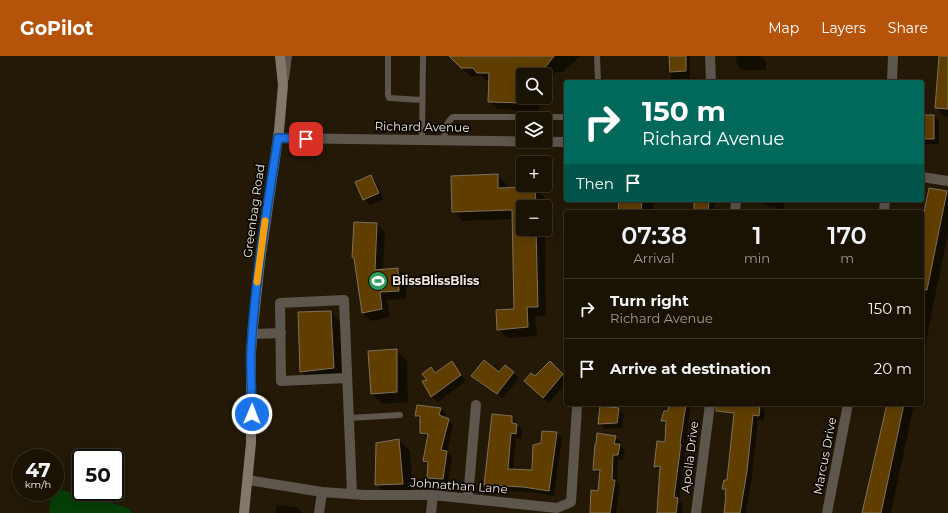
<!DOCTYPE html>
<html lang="en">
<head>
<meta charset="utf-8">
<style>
	body { margin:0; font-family:Montserrat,sans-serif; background:#231c0e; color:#f1f3f6; height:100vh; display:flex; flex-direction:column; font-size:15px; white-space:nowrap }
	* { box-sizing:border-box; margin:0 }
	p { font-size:13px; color:#9f9e9a }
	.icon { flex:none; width:22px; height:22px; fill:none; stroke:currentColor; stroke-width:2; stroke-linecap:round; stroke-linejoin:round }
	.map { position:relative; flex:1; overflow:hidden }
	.panel { position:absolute; left:564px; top:154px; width:360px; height:196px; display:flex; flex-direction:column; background:#1a1304; border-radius:4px; box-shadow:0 2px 10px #0003,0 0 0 1px #383226 }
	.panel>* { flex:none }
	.guide { position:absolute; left:564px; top:24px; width:360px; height:122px; border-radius:4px; box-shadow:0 2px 10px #0003,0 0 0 1px #383226; background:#00695c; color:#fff; overflow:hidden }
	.controls { position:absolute; left:516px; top:12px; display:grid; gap:8px }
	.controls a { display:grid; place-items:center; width:36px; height:36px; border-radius:4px; background:#1a1304; box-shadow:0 2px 10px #0003,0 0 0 1px #383226; font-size:20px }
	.speed { position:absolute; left:12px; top:393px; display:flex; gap:8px; font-size:20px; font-weight:700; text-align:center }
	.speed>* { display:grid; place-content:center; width:52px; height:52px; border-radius:50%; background:#1a1304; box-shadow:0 2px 10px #0003,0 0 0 1px #383226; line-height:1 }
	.speed small { font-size:10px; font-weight:400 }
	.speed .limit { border:2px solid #111; border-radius:6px; background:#fff; color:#111 }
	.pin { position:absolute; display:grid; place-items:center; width:34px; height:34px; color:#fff; margin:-17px; border-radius:8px; box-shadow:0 2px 6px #0006 }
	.me { position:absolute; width:44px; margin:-22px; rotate:1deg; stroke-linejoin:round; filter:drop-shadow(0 0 3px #0008) }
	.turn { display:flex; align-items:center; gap:14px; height:84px; padding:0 12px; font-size:18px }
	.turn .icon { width:52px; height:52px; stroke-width:2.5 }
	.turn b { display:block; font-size:28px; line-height:34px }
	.then { display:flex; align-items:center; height:38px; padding:0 12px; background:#0003; gap:8px; font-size:15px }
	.eta { display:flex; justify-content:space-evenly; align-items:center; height:68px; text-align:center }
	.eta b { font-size:24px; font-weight:600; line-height:28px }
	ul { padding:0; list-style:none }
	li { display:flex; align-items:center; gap:12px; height:60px; padding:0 12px; border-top:1px solid #383226 }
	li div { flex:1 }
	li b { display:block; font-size:15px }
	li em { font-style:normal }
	header { display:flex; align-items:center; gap:24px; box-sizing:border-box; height:56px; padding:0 20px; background:#b45309; color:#fff }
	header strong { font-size:19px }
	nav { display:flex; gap:22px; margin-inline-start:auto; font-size:14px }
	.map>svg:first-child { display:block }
</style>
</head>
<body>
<header>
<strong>GoPilot</strong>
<nav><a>Map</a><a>Layers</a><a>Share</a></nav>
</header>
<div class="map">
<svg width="948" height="457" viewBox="0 0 948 457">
	<rect width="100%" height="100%" fill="#231906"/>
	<path fill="#053e06" d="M55 432 126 451 133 457H49L51 436H55Z"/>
	<path fill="#0007" d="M450 0H580L563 16H556L552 21 545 26V19H523V41H539V55L497 53 489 45 490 24H486L482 20H470Z
		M670 0H690V26H671Z
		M736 0H760L766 5V14H742L737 9Z
		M940 0H948V61L945 60 936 52Z
		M922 60H934L939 65V88H925L922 85Z
		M498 119 507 129V133L535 132 544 141V151H523V173H545L546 260H535L537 280 508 282 498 273 515 254 513 163 462 165 453 155Z
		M370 120 376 125 383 143 370 149 364 143Z
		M930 133 948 137V178L922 304V171Z
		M620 144H654L653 156H619Z
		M695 144H715L714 156H683V153H695Z
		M760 144H785L784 153 766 150Z
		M377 168 385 176 383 214 397 213 406 221V243L387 244 390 261 371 265 363 257 355 204 353 201Z
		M331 256 341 267 344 322 311 326 301 315Z
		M396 294 407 305 408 346 382 348 372 338Z
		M452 307 457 312 466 325 438 346 432 341 423 326 429 324 431 313 436 317Z
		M550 307 566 323V326L549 347 526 325 536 322Z
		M505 310 519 322 503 342 478 326 472 320 499 317Z
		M670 348H691L679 445 683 448 682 457H658L661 416 655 410 666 387 667 370 662 365 664 356H669Z
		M733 348H758L765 355 764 365 758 364 752 421 746 457H725L727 436 723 432 728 425 735 359 732 356Z
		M886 348H914L891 457H863L887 353 885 351Z
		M441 353 446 358 445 362 448 364 453 369 447 396 452 401 448 428H433L428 422 429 410 424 405 428 382 421 377V365L416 360Z
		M619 353 624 359 622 372 605 373 599 367Z
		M512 361 522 374 521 383 516 382 513 414 533 415 542 388 556 377 562 382 554 440 529 436 491 434 485 429Z
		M615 381 621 386 620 390 625 394 623 404H618L617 427 620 430 616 457H591L599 436 601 419 594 413 597 389Z
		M399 384 410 395 413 438 387 439 376 428Z
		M277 449 298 452 303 457H275Z"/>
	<path fill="#603e00" stroke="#80705c" d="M449 0H554L544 13 538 17H523V47L488 46 489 17H477L473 12H461Z
		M669 0H686V15L670 16Z
		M939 0H948V53L935 52Z
		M922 59H934V83H922Z
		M498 118V132L535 131 536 151H523V173H536L538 251H527L528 271 497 274 496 254 514 253 512 154 452 156 451 120Z
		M371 119 379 137 363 144 355 126Z
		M929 132 947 135 927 234 922 233V166Z
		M619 144H642L641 156H618Z
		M694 146H709L708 156H694Z
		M354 166 377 167 375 214 398 212 399 235 380 236 382 253 362 257 354 202 352 201Z
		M331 255 334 312 300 316 298 256Z
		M397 293V336L371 338 368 295Z
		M484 304 499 316 505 309 514 316 497 338 471 320Z
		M452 305 461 319 431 341 422 325 427 324 422 318 431 311 435 317Z
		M550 305 563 318 543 342 524 325 531 317 535 320Z
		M669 348H686L680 388H681L674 441 678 442 676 457H657L660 410 654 411 657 385 665 386 666 365H661L664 355H668Z
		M716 348H760L759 360 753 359 747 415 740 457H724L726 439H725L726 433H722L724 424H727L734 357 716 355Z
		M887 348H904L881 457H862Z
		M417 349 441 352 439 359 449 363 441 394 447 395 443 423 427 422 428 406 423 405 428 378 420 377V360H415Z
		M600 350 619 352 617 367 598 368Z
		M492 358 512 360V367L517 368 516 378 511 377 508 413 532 414 533 389 541 387 542 375 557 376 549 435 523 431 484 429Z
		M597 377 616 380 614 388H620L618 399H613L612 424H615L610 457H590L591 434 598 435 600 414H593L595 388H596Z
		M399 383 403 428 375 429 376 387Z"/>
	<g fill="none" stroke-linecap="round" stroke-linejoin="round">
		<path stroke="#5c564d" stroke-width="6" d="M388 0V39L389 42 422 44
			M597 0 598 26
			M422 84 423 0
			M444 85C445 75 445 67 453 61H566
			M349 362 400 359"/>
		<path stroke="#5c564d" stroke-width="10" d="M710 0 711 26
			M284 22 287 0
			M892 26 893 0
			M278 82 566 86
			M922 121 948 125
			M735 156 736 144
			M884 156 885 144
			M253 278 281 277
			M347 322 281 325 280 247 344 244 352 438
			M248 424 322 436 364 439H433L557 452 571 446 577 351
			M468 442 476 349
			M319 457 322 436
			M431 457 433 439
			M696 457 710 348
			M827 457 848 348"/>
		<path stroke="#81786a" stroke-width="10" d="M244 457 251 387V296L253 271 260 205 279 75 283 29 280 0"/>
	</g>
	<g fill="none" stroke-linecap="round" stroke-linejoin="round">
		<g stroke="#114b97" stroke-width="10">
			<path id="route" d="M252 358C252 337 250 315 251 294 255 223 267 153 278 82L306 83"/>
		</g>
		<use href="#route" stroke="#1a73e8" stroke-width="7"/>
		<path stroke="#f59e0b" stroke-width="7" d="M257 226 265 165"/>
	</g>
	<defs>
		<g id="stadium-disc" transform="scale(1)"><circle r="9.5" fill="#2e9e5b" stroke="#090501"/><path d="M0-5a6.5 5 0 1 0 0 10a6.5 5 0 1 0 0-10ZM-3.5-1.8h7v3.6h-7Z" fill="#fff"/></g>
	</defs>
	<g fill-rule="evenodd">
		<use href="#stadium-disc" x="378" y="225"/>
	</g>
	<g text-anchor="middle" stroke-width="3.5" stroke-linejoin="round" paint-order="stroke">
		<g font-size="12" fill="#ede6da" stroke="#090501">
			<text transform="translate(422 71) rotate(1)" y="4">Richard Avenue</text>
			<text transform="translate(254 155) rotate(-82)" y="4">Greenbag Road</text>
			<text transform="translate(825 400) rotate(-79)" y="4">Marcus Drive</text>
			<text transform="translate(690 401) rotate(-83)" y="4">Apolla Drive</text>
			<text transform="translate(459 430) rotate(4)" y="4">Johnathan Lane</text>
		</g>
		<g font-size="12" font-weight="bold" fill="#ede6da" stroke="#090501" text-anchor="start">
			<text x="392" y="229">BlissBlissBliss</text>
		</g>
	</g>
</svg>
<div class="controls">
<a><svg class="icon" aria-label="search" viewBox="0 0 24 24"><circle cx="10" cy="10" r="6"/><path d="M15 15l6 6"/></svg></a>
<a><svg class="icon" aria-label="layers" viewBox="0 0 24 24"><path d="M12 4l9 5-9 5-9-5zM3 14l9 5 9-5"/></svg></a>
<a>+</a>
<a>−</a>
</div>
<div class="speed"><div>47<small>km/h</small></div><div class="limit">50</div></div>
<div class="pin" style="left:306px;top:83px;background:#d93025"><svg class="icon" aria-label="arrive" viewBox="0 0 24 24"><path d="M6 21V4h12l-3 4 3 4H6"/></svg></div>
<svg class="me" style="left:252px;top:358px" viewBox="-20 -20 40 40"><circle r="17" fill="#1a73e8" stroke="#fff" stroke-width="3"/><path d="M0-11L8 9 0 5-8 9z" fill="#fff"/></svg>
<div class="guide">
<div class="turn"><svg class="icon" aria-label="right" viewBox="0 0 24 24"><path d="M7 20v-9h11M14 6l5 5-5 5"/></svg><div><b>150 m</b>Richard Avenue</div></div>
<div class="then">Then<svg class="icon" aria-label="arrive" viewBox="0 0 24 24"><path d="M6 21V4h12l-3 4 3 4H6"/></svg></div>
</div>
<section class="panel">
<div class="eta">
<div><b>07:38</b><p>Arrival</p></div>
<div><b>1</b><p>min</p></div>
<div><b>170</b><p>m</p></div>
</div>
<ul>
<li><svg class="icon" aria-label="right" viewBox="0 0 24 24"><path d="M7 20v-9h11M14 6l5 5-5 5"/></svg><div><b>Turn right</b><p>Richard Avenue</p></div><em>150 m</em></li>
<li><svg class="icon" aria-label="arrive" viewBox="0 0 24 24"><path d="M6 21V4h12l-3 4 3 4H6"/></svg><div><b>Arrive at destination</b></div><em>20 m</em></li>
</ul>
</section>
</div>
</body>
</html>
